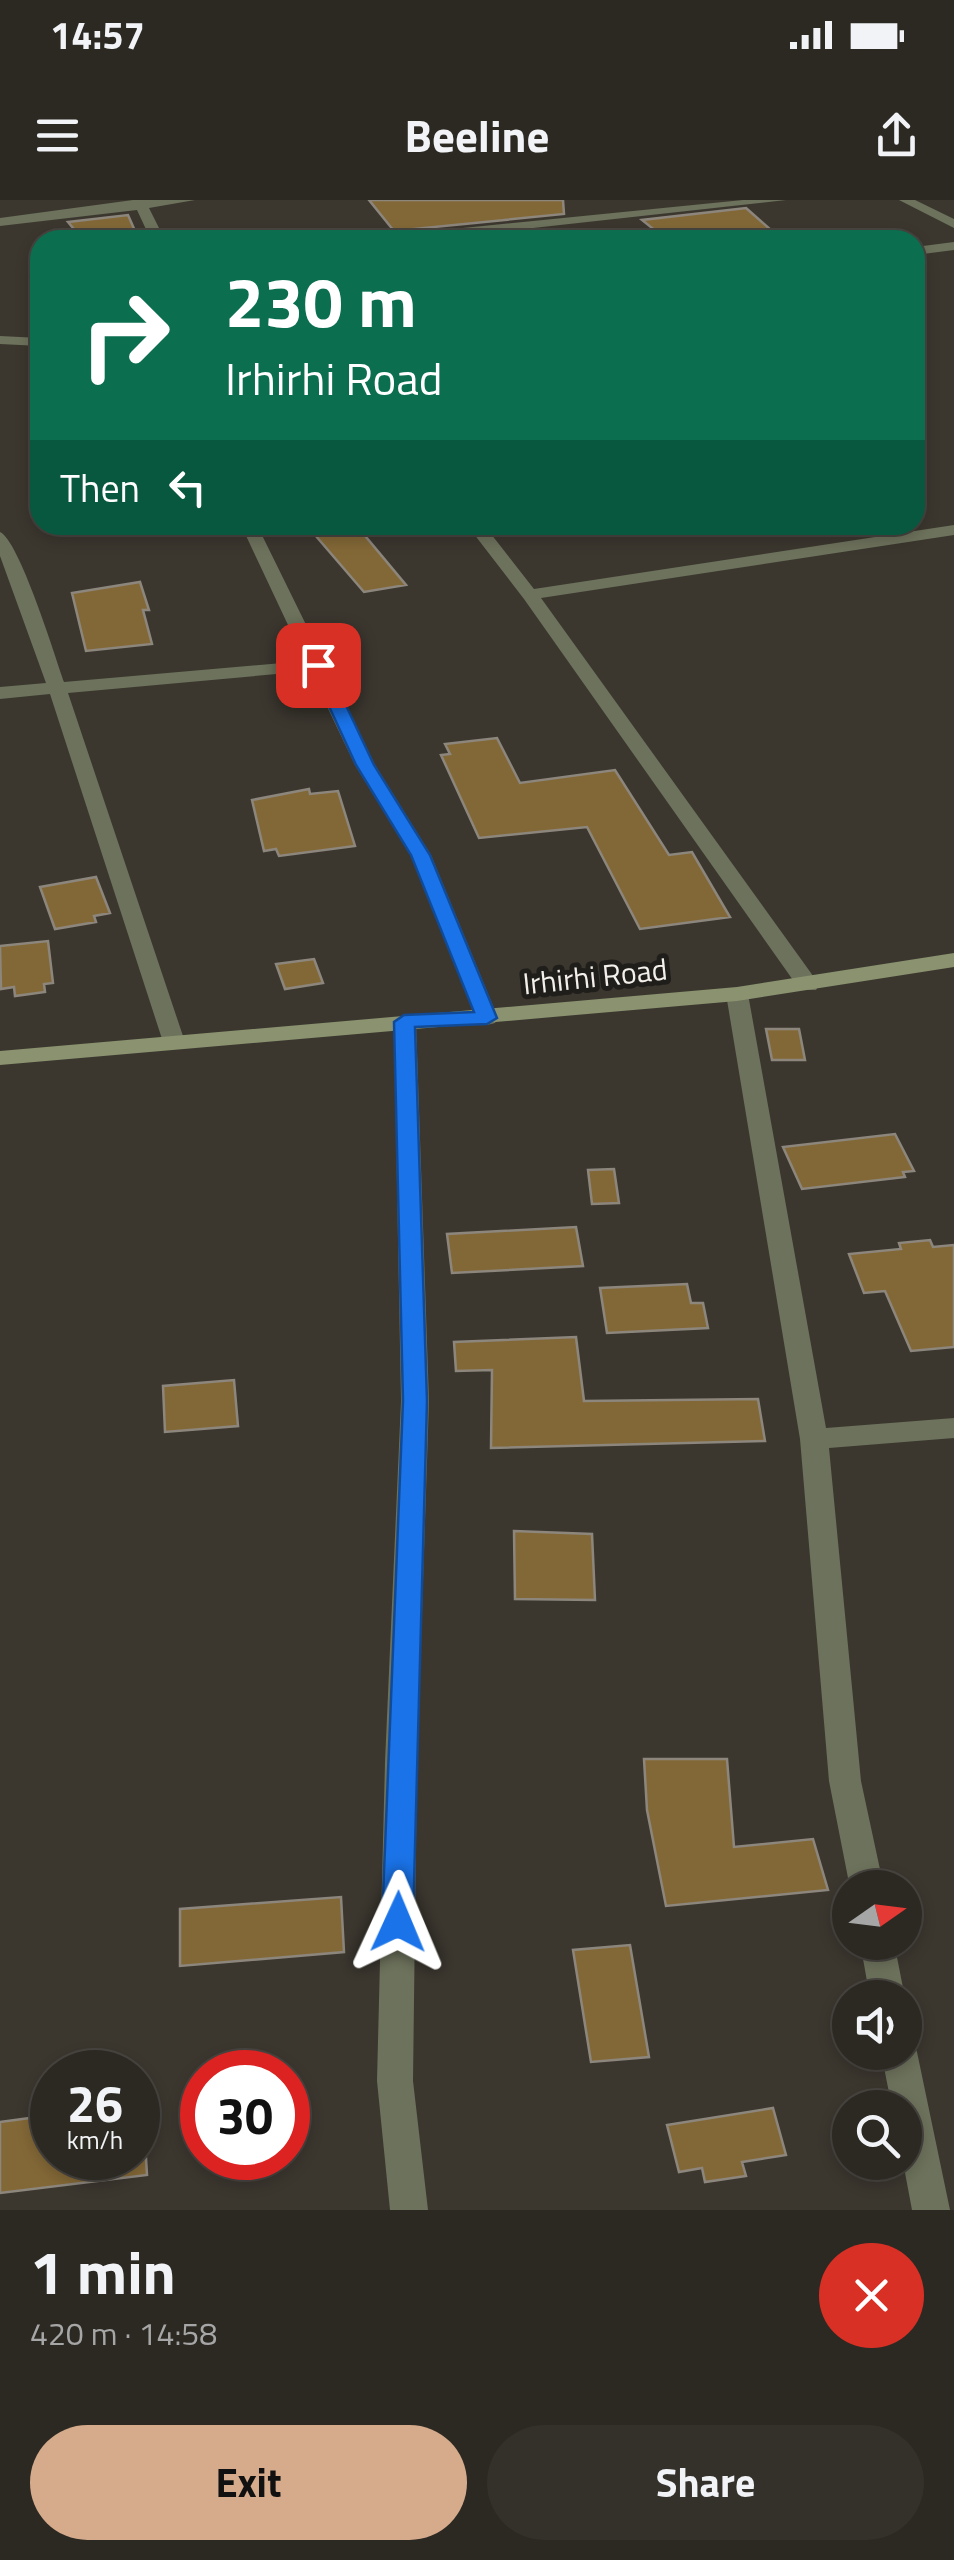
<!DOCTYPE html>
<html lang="en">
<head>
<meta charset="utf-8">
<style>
	body { margin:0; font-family:"Titillium Web",sans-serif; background:#34312b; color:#f1f3f6; height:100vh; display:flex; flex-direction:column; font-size:38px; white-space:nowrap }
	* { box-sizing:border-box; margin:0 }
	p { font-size:32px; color:#a6a6a6 }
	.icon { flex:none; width:55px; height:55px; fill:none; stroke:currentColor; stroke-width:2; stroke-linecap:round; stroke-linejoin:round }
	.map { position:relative; height:2010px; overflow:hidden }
	.drawer { display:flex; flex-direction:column; background:#2c2923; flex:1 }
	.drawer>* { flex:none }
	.banner { position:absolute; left:30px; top:30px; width:895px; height:305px; border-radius:30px; box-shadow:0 5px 15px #0003,0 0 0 2px #484541; background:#0b6e4f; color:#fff; overflow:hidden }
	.needle { width:65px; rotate:76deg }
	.tools { position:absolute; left:832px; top:1670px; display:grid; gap:20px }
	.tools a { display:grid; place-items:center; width:90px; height:90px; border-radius:50%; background:#2c2923; box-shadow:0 5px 15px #0003,0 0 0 2px #484541; font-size:50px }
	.speed { position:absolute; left:30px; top:1850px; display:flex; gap:20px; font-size:50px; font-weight:700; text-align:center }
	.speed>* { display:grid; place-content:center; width:130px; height:130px; border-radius:50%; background:#2c2923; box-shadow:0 5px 15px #0003,0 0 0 2px #484541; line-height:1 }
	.speed small { font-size:25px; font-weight:400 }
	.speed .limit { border:15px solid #d22; background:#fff; color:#111 }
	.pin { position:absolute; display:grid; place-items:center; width:85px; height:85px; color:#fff; margin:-42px; border-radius:20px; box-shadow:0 5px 15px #0006 }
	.me { position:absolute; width:110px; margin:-55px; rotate:1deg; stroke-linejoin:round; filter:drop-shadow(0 0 8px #0008) }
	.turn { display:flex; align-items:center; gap:35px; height:210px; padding:0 30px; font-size:45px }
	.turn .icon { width:130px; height:130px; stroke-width:2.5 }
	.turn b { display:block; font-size:70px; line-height:85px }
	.then { display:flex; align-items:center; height:95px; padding:0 30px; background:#0003; gap:20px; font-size:38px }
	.round { display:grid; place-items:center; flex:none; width:105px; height:105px; border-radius:52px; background:#34312b }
	.headline { display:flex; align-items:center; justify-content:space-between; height:170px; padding:0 30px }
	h1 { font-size:60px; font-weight:700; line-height:75px }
	.primary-button { display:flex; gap:20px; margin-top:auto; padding:20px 30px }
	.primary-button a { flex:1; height:115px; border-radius:60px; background:#d6ab8b; color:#111; font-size:40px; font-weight:700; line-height:115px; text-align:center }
	.primary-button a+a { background:#34312b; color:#f1f3f6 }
	.status { display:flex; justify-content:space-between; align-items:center; height:70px; padding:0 50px; background:#2c2923; direction:ltr }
	.status svg { height:28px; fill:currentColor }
	header { display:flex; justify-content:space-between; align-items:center; height:130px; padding:0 30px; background:#2c2923; font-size:45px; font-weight:700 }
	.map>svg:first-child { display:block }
</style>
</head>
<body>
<div class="status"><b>14:57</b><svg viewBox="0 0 49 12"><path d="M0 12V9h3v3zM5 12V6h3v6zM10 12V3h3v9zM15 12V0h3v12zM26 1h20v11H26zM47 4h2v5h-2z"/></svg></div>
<header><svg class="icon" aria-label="menu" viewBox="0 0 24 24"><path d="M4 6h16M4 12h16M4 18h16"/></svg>Beeline<svg class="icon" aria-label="share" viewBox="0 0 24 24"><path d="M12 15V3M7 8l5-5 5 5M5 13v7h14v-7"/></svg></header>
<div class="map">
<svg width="954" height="2010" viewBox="0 0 954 2010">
	<rect width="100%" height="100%" fill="#3b372f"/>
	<path fill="#836837" stroke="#8c867d" stroke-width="2.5" d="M369 0H563L564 14 394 31Z
		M746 8 771 30 667 40 642 20Z
		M128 15 139 40H83L68 22Z
		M315 325H356L406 385 364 392 315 335 322 334Z
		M140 382 149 410H143L152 444 86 451 72 393Z
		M497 538 520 583 615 570 669 655 692 652 730 717 640 729 587 627 479 638 441 555 450 554 445 544Z
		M309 589 310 594 338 591 355 646 279 656 276 649 264 651 252 600Z
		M96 677 110 713 94 716 96 722 55 729 40 687Z
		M48 741 53 783 44 784 45 792 15 796 14 787 1 789 0 746Z
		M314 759 323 783 285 789 276 764Z
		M766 829H799L805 860H772Z
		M895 934 914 971 903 972 905 977 802 989 783 947Z
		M614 969 619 1003 592 1004 588 970Z
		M576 1027 583 1066 452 1073 447 1034Z
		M930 1040 933 1047 954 1045V1147L911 1151 885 1091 864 1093 849 1054 901 1049 899 1043Z
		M687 1084 691 1103H703L708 1128 607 1133 600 1088Z
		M576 1137 584 1201 758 1199 765 1241 491 1248 492 1170 456 1171 454 1142Z
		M234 1180 238 1226 165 1232 163 1186Z
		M514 1331 592 1334 595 1400 515 1399Z
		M644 1559H727L734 1647 813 1639 828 1690 666 1706 647 1610Z
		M341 1697 344 1752 180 1766V1709Z
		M630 1745 649 1857 591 1862 573 1750Z
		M773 1908 786 1955 742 1962 746 1976 705 1982 702 1968 679 1972 667 1925Z
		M52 1915V1958H146L147 1975 0 1993V1922Z"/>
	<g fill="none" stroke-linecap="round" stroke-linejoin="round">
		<path fill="#6d725c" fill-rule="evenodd" d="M133 0H195L149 8 165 40H151L137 10 0 26V18Z
			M743 0H786L423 40H377L384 36Z
			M899 0H915L954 19V28Z
			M954 42V50L915 55V47Z
			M0 136 40 138V146L0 144Z
			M241 325H257L375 565 431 655 498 818 495 823 487 825 476 818 411 655 355 565 310 471 68 493 185 842 174 849 163 842 50 494 0 499V487L46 483 0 356V332C19 340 55 456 64 482L305 461Z
			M467 325H484L534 389 954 325V335L541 398 816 780 819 785 816 790H800L524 399Z
			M737 787 748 794 826 1228 954 1218V1238L829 1248 861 1581 884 1688H850L829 1581 800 1239 726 794Z
			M405 815 416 822 429 1201 417 1562 413 1881 428 2010H390L377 1881 385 1562 401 1201 394 822Z
			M860 1742H894L905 1798V1799L870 1798Z
			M905 1838 912 1841 917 1852 950 2010H912L903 1962 905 1908H892L881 1852H905Z"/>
		<path fill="#8a926f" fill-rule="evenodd" d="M954 753V767L737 801 0 865V851L737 787Z"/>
	</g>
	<path fill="#1a73e8" stroke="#114b97" stroke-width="2.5" d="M318 460 327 465 374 565 430 655 497 818 487 824 415 827 427 1201 413 1722 409 1731 398 1735 387 1731 382 1722 403 1201 394 822 404 815 474 812 411 655 356 565 310 465Z"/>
	<g text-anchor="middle" stroke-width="10" stroke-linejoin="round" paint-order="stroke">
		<g font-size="30" fill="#f3f0eb" stroke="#201e1b">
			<text transform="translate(595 777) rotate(-6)" y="10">Irhirhi Road</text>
		</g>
	</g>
</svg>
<div class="tools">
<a><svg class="needle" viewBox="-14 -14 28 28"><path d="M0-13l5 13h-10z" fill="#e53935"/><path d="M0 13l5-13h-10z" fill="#a6a6a6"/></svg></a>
<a><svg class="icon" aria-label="sound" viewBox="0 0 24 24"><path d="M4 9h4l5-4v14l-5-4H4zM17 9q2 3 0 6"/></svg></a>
<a><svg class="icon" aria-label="search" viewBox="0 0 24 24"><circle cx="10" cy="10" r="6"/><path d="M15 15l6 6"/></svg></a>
</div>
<div class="speed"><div>26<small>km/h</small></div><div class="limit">30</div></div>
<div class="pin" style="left:318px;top:465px;background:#d93025"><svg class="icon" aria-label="arrive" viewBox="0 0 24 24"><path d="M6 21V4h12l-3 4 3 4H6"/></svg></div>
<svg class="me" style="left:398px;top:1722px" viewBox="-20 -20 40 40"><path d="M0-17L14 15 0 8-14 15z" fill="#1a73e8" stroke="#fff" stroke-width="4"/></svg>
<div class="banner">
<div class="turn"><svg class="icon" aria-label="right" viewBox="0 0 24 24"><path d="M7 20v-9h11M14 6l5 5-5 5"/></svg><div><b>230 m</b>Irhirhi Road</div></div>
<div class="then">Then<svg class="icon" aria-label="left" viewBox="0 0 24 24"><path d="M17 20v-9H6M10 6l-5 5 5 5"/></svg></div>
</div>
</div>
<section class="drawer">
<div class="headline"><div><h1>1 min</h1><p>420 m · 14:58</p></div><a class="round" style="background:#d93025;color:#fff"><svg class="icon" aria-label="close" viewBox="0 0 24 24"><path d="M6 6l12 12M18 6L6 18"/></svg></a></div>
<div class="primary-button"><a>Exit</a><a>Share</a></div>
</section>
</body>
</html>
